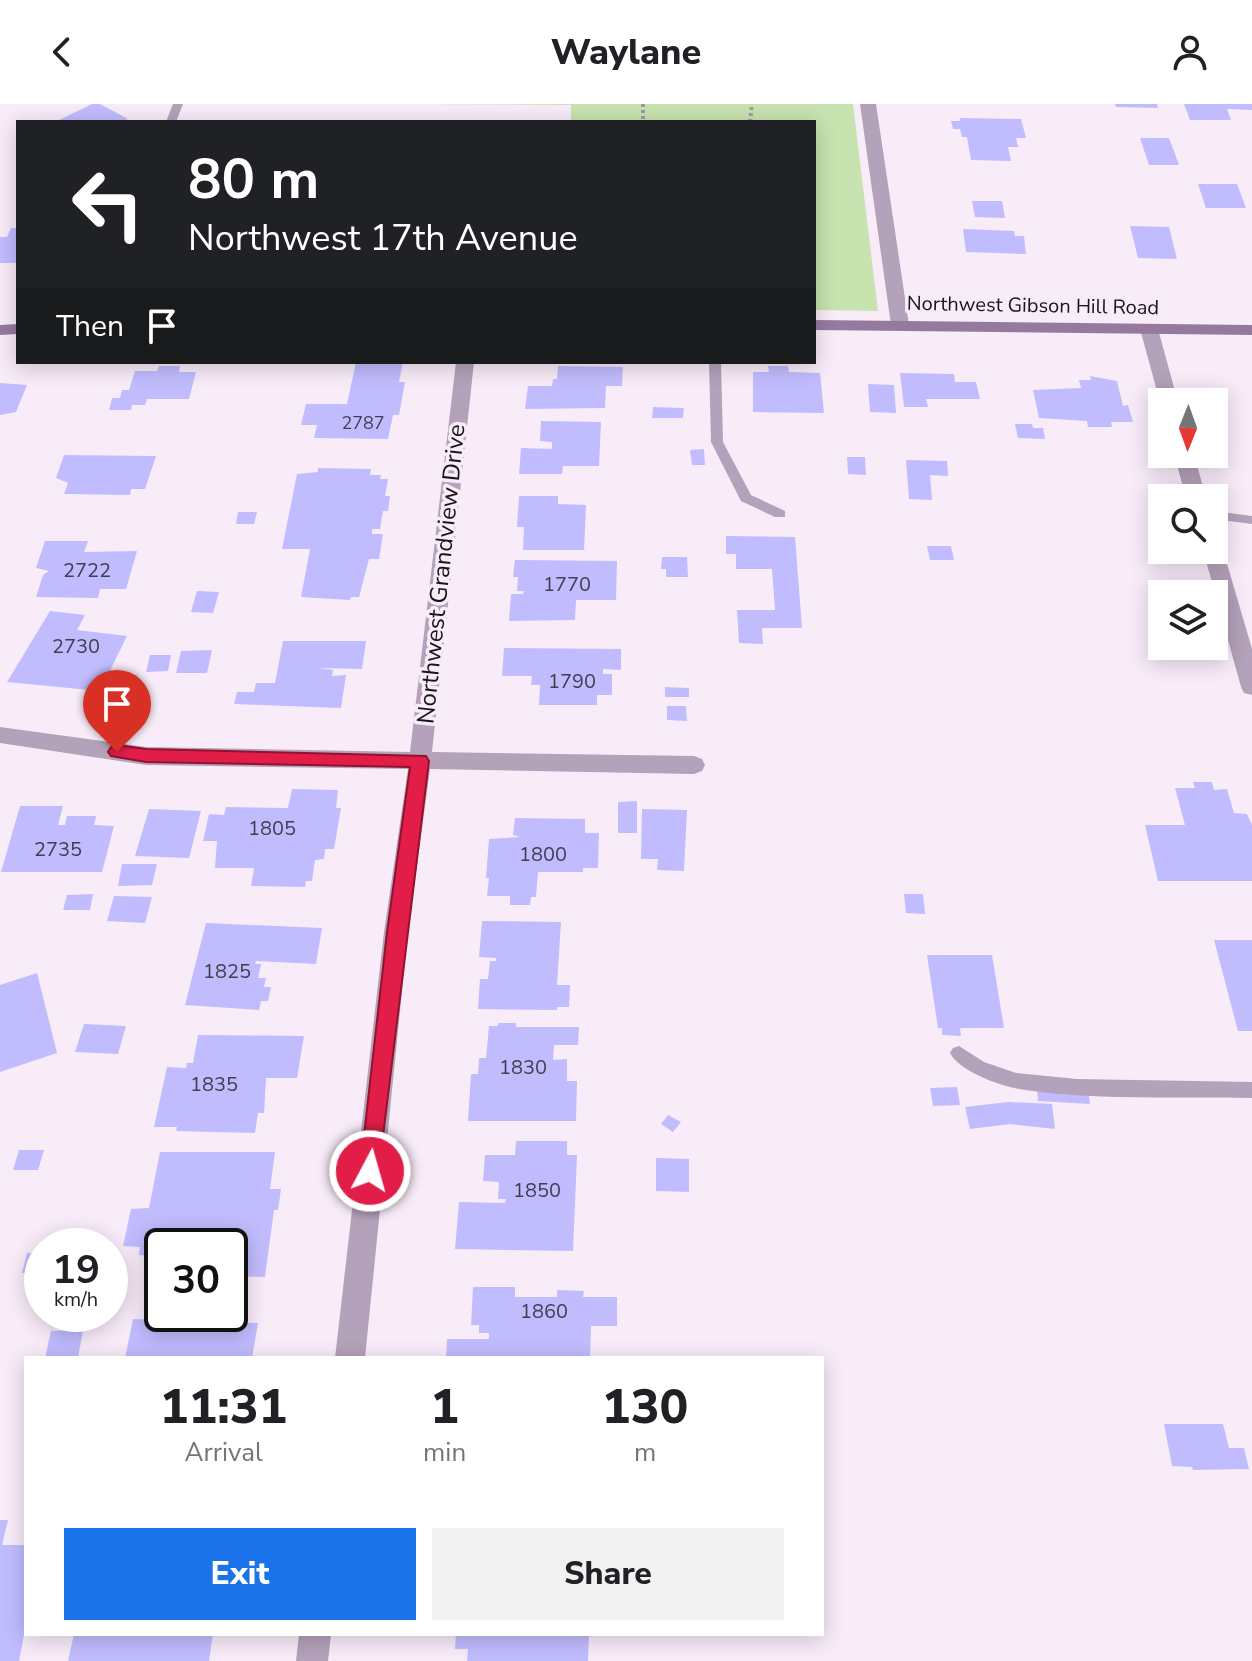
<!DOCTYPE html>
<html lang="en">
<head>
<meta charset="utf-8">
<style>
	body { margin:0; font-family:"Nunito Sans",sans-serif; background:#f2f2f2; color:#202124; height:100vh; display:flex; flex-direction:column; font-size:30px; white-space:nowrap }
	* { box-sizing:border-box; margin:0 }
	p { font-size:26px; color:#757577 }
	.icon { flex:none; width:44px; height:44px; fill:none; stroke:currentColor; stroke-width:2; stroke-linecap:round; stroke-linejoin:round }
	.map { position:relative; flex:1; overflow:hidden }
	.drawer { position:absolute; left:24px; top:1252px; width:800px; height:280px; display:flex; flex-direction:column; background:#fff; border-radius:0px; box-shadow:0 4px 20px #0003 }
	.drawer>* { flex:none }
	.banner { position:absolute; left:16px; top:16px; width:800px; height:244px; border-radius:0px; box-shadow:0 4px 20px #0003; background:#202124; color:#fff; overflow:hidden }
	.needle { width:52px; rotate:181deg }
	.buttons { position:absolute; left:1148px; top:284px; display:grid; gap:16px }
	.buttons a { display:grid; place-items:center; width:80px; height:80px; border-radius:0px; background:#fff; box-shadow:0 4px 20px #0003; font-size:40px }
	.speed { position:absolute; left:24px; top:1124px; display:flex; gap:16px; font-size:40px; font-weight:700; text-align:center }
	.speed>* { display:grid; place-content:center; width:104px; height:104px; border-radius:50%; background:#fff; box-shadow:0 4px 20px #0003; line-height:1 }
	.speed small { font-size:20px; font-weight:400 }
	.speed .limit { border:4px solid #111; border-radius:12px; background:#fff; color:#111 }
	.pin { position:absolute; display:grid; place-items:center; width:68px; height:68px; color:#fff; margin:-82px -34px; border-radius:50% 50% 50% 0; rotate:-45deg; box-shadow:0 0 8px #0007 }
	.pin .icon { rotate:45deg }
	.me { position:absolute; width:88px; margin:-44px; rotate:6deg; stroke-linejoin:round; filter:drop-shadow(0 0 6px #0008) }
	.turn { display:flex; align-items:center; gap:28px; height:168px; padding:0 40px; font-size:36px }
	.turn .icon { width:104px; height:104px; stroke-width:2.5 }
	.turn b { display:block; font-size:56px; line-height:68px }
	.then { display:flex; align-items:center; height:76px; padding:0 40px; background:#0003; gap:16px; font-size:30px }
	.eta { display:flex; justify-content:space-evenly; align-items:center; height:136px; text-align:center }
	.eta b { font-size:48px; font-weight:800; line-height:56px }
	.primary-button { display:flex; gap:16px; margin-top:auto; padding:16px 40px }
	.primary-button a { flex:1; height:92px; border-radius:0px; background:#1a73e8; color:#fff; font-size:32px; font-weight:800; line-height:92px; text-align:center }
	.primary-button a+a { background:#f2f2f2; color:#202124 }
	header { display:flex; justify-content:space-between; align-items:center; height:104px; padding:0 40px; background:#fff; font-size:36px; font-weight:800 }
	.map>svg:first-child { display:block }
</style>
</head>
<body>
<header><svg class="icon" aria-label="back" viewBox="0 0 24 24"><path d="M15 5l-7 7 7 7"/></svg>Waylane<svg class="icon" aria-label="person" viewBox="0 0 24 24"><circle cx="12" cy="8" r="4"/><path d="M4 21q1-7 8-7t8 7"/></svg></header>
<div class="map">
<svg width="1252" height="1557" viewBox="0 0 1252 1557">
	<rect width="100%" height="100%" fill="#f9ecf9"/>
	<path fill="#c7e3af" d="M413 0H853L878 207 814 206V18H571V1Z"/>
	<path fill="#c1bcfe" d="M92 0H100L128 15 121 18H55Z
		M1115 0H1157L1158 4 1116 3Z
		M1184 0H1252V6L1227 5 1231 16H1190Z
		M960 14 1021 15 1026 34H1016L1018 43H1008L1011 57 971 56 967 33H962L960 25H953L951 17H960Z
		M1140 34H1169L1179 61H1149Z
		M1198 80H1237L1246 104H1206Z
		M972 97H1002L1005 114 975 113Z
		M1130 122 1169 123 1177 155 1138 154Z
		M11 124H18V159H0V133H7Z
		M963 125 1014 127 1015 132H1024L1026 150 966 148Z
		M356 258H403L399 278H405L399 311H393L388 335 314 334 317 321H301L306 300H347Z
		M159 262H180L179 268H196L189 295H147L145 301H132L131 306H109L112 294H120L122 286H129L135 267H157Z
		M558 262 623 263 622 282H606L605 304 525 305 528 282H552L553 275H557Z
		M768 262H788L789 268 820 269 824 309 753 308V268H769Z
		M900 269 954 270 955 278H976L980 295H926L928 303H904Z
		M1090 272 1117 277 1123 302 1128 301 1133 318H1111L1112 323H1088L1087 317 1039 314 1033 286 1081 284 1079 276H1091Z
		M0 279 27 281 16 308 0 311Z
		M868 280 894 281 896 309 870 308Z
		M653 303 684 304 683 314H652Z
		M541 317 601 318 599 362H563L562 370H519L521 344 552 345V338L540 337Z
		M1015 320H1032L1033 324H1043L1045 335 1018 334Z
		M704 345 705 361H692L690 346Z
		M64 351 156 352 145 385H131L130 391 64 390 68 379 56 374Z
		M847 353H865L866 371 848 370Z
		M906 356 947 357 948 372 930 371 932 396 909 395Z
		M318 364 371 365 370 371H381L380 375H388L385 392H390L388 407H383L380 425H372V430H383L379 455H369L359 493H351L350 496 301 493 310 445H282L297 370 318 368Z
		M519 392H558V400L586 401 584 446H523L524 423H517Z
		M238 408H257L254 420H236Z
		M726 432 795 433 802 524H762L763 540 739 539 737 506H775L772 465H736V450H726Z
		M45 437H88L84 448 137 447 126 485H100L98 494 36 493 43 471 49 467 36 464Z
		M927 442H951L954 456H930Z
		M662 453H687L688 473H666V465H661Z
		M515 456 617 457 616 496H576L575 516 509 517 511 490H523L524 487H517L518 473H513Z
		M197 487 219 488 213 509 191 508Z
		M50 507 85 511 77 526 127 532 100 587 7 578Z
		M283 537H366L362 565 319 564 333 566 332 572 346 571 341 604 234 600 237 588H254L256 579H275Z
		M504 544 621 545V566L603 565V570H612V591H597V601H539L540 581H531L532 572H502Z
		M212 546 207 569H176L181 547Z
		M150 551H171L168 567 146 568Z
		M665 583 689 584V593H665Z
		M667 602H686L687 617 667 616Z
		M1193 678H1212L1214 686 1227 685 1234 709 1247 710 1252 721V777H1158L1145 721H1185L1175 684H1195Z
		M292 685 338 686 336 704H341L334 745H325L324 755 315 756 312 777H306L305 783 251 782 254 764H215L217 737H203L209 710 224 711 226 703 288 704Z
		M637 697V729H618V698Z
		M20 702H63L58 721H65L67 712H96L94 721 114 722 102 768H1Z
		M149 705 201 707 189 754 135 752Z
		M642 705 687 706 684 767 657 766 658 755H641Z
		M515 714 585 715V729H599L598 764H583V768H538L536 793H531L530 801H510V792H487L489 774H486L489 735 520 733 513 731Z
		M122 760H157L152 781 118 782Z
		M93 790 90 806H63L67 791Z
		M904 790H923L925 810 906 809Z
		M114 792 152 793 145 819 107 817Z
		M482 817 561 818 557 881H570L569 903H557V906L478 905 480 875H488L490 857H496V854L479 853Z
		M206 819 322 824 316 860 256 857 255 860H261L258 874H266L264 883H271L268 897H261L259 906 185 901Z
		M1214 836H1252V927H1238Z
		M927 851H992L1004 924H960L961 932 942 931V924H938Z
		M37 869 57 949 0 968V881Z
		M498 919H516V923H579L578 941H554L553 956 567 955V977H577L576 1017H468L471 970H478L479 954H486L489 922H498Z
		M84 920 126 922 118 950 75 948Z
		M198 931 304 932 297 974H266L264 1009H258L255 1029 176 1027 177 1023H154L167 963 186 964 187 959H193Z
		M1037 982 1088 985 1090 1000 1038 997Z
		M957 983 960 1001 933 1002 930 984Z
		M1008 998 1052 1000 1055 1025 1010 1020 970 1025 965 1003Z
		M668 1011 681 1018 673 1028 661 1020Z
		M516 1037H567V1051H577L573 1147 455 1145 459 1098 505 1099 506 1095H498L499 1078 483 1077 485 1051H515Z
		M19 1046H44L38 1066H13Z
		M160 1048H275L270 1085H281L278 1106H274L265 1173 230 1172V1142H162V1152L139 1151 140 1143 123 1142 131 1105 149 1104Z
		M656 1054 689 1055V1088L656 1087Z
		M27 1149 42 1150V1170L22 1169Z
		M473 1183H515V1193H557V1186L584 1187 583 1193H617V1222H591L590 1254H446L447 1235H489V1229H479V1221H471Z
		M133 1215 258 1219 252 1254H125Z
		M83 1226 78 1254H45L51 1227Z
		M1164 1320H1223L1229 1344H1244L1249 1365 1193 1366 1192 1363 1172 1362Z
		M0 1416H8L2 1441H26V1521L19 1557H0Z
		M74 1530H213L209 1557H68Z
		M456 1530H589L588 1557H467L468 1545H455Z"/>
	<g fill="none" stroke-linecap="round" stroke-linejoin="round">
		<path stroke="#a298a2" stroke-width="4" stroke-dasharray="3 3" stroke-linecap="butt" d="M643 0V18
			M750 18 752 0"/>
		<path fill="#b4a1ba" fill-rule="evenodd" d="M173 0H183L176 18H166Z
			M709 258H721L723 338 751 391 785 407V413H775L741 397 711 338Z
			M1214 407 1252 412V420L1214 415Z
			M959 942 984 958 1016 969 1077 975 1252 978V994C1175 992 1095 997 1019 985 1000 982 959 967 950 949L953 944Z"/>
		<path fill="#b4a1ba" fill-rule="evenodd" d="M860 0H876L909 221 900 226 891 221Z
			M1149 220 1158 225 1178 298H1162V302L1160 298 1140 225Z
			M456 258H474L432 648 694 652 702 655 705 661 702 667 694 670 430 665 408 828 365 1254H335L384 828 408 665 146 661 0 639V623L146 643 410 648Z
			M1174 350H1194L1206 394H1186Z
			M1214 439 1223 446 1252 545V591L1244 589 1241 583 1203 446H1214Z
			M299 1530H331L328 1557H296Z"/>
		<path fill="#967a9e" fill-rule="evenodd" d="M814 216 1252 221V231L814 226Z
			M18 220V230L0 231V221Z"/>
	</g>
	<path fill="#e11d48" stroke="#92132f" stroke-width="2" d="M117 641 146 645 426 652 429 657 378 1073 370 1076 363 1073 360 1067 387 828 410 663 146 658 111 652 108 648 111 643Z"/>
	<g text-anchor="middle" stroke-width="7" stroke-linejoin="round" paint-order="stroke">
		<g font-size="18" fill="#423e52">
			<text x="363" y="325">2787</text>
		</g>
		<g font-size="20" fill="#181418" stroke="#f9ecf9">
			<text transform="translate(1033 201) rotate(1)" y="7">Northwest Gibson Hill Road</text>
		</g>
		<g font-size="20" fill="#423e52">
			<text x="87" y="473">2722</text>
			<text x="567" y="487">1770</text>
			<text x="76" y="549">2730</text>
			<text x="572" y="584">1790</text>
			<text x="272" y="731">1805</text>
			<text x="58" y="752">2735</text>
			<text x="543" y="757">1800</text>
			<text x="227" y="874">1825</text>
			<text x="523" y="970">1830</text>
			<text x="214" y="987">1835</text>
			<text x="537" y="1093">1850</text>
			<text x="544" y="1214">1860</text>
		</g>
		<g font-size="24" fill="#181418" stroke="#f9ecf9">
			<text transform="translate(441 470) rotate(-84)" y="8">Northwest Grandview Drive</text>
		</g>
	</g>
</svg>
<div class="buttons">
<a><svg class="needle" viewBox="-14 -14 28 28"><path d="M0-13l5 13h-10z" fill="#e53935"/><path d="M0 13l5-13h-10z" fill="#757577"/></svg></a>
<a><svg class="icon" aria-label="search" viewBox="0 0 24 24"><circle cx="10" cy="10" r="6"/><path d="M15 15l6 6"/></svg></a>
<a><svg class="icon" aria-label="layers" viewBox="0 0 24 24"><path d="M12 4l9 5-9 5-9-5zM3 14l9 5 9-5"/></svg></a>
</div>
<div class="speed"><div>19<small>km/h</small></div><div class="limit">30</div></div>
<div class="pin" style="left:117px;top:648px;background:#d93025"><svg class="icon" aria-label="arrive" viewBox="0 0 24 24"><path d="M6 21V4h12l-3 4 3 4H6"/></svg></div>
<svg class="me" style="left:370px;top:1067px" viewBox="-20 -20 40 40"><circle r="17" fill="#e11d48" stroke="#fff" stroke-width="3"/><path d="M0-11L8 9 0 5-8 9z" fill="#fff"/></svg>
<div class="banner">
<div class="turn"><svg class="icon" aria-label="left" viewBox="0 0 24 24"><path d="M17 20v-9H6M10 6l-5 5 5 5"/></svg><div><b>80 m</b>Northwest 17th Avenue</div></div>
<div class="then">Then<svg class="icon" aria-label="arrive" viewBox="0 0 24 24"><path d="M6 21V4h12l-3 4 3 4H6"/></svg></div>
</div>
<section class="drawer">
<div class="eta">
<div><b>11:31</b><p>Arrival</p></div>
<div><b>1</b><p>min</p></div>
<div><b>130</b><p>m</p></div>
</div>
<div class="primary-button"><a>Exit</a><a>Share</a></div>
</section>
</div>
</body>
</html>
